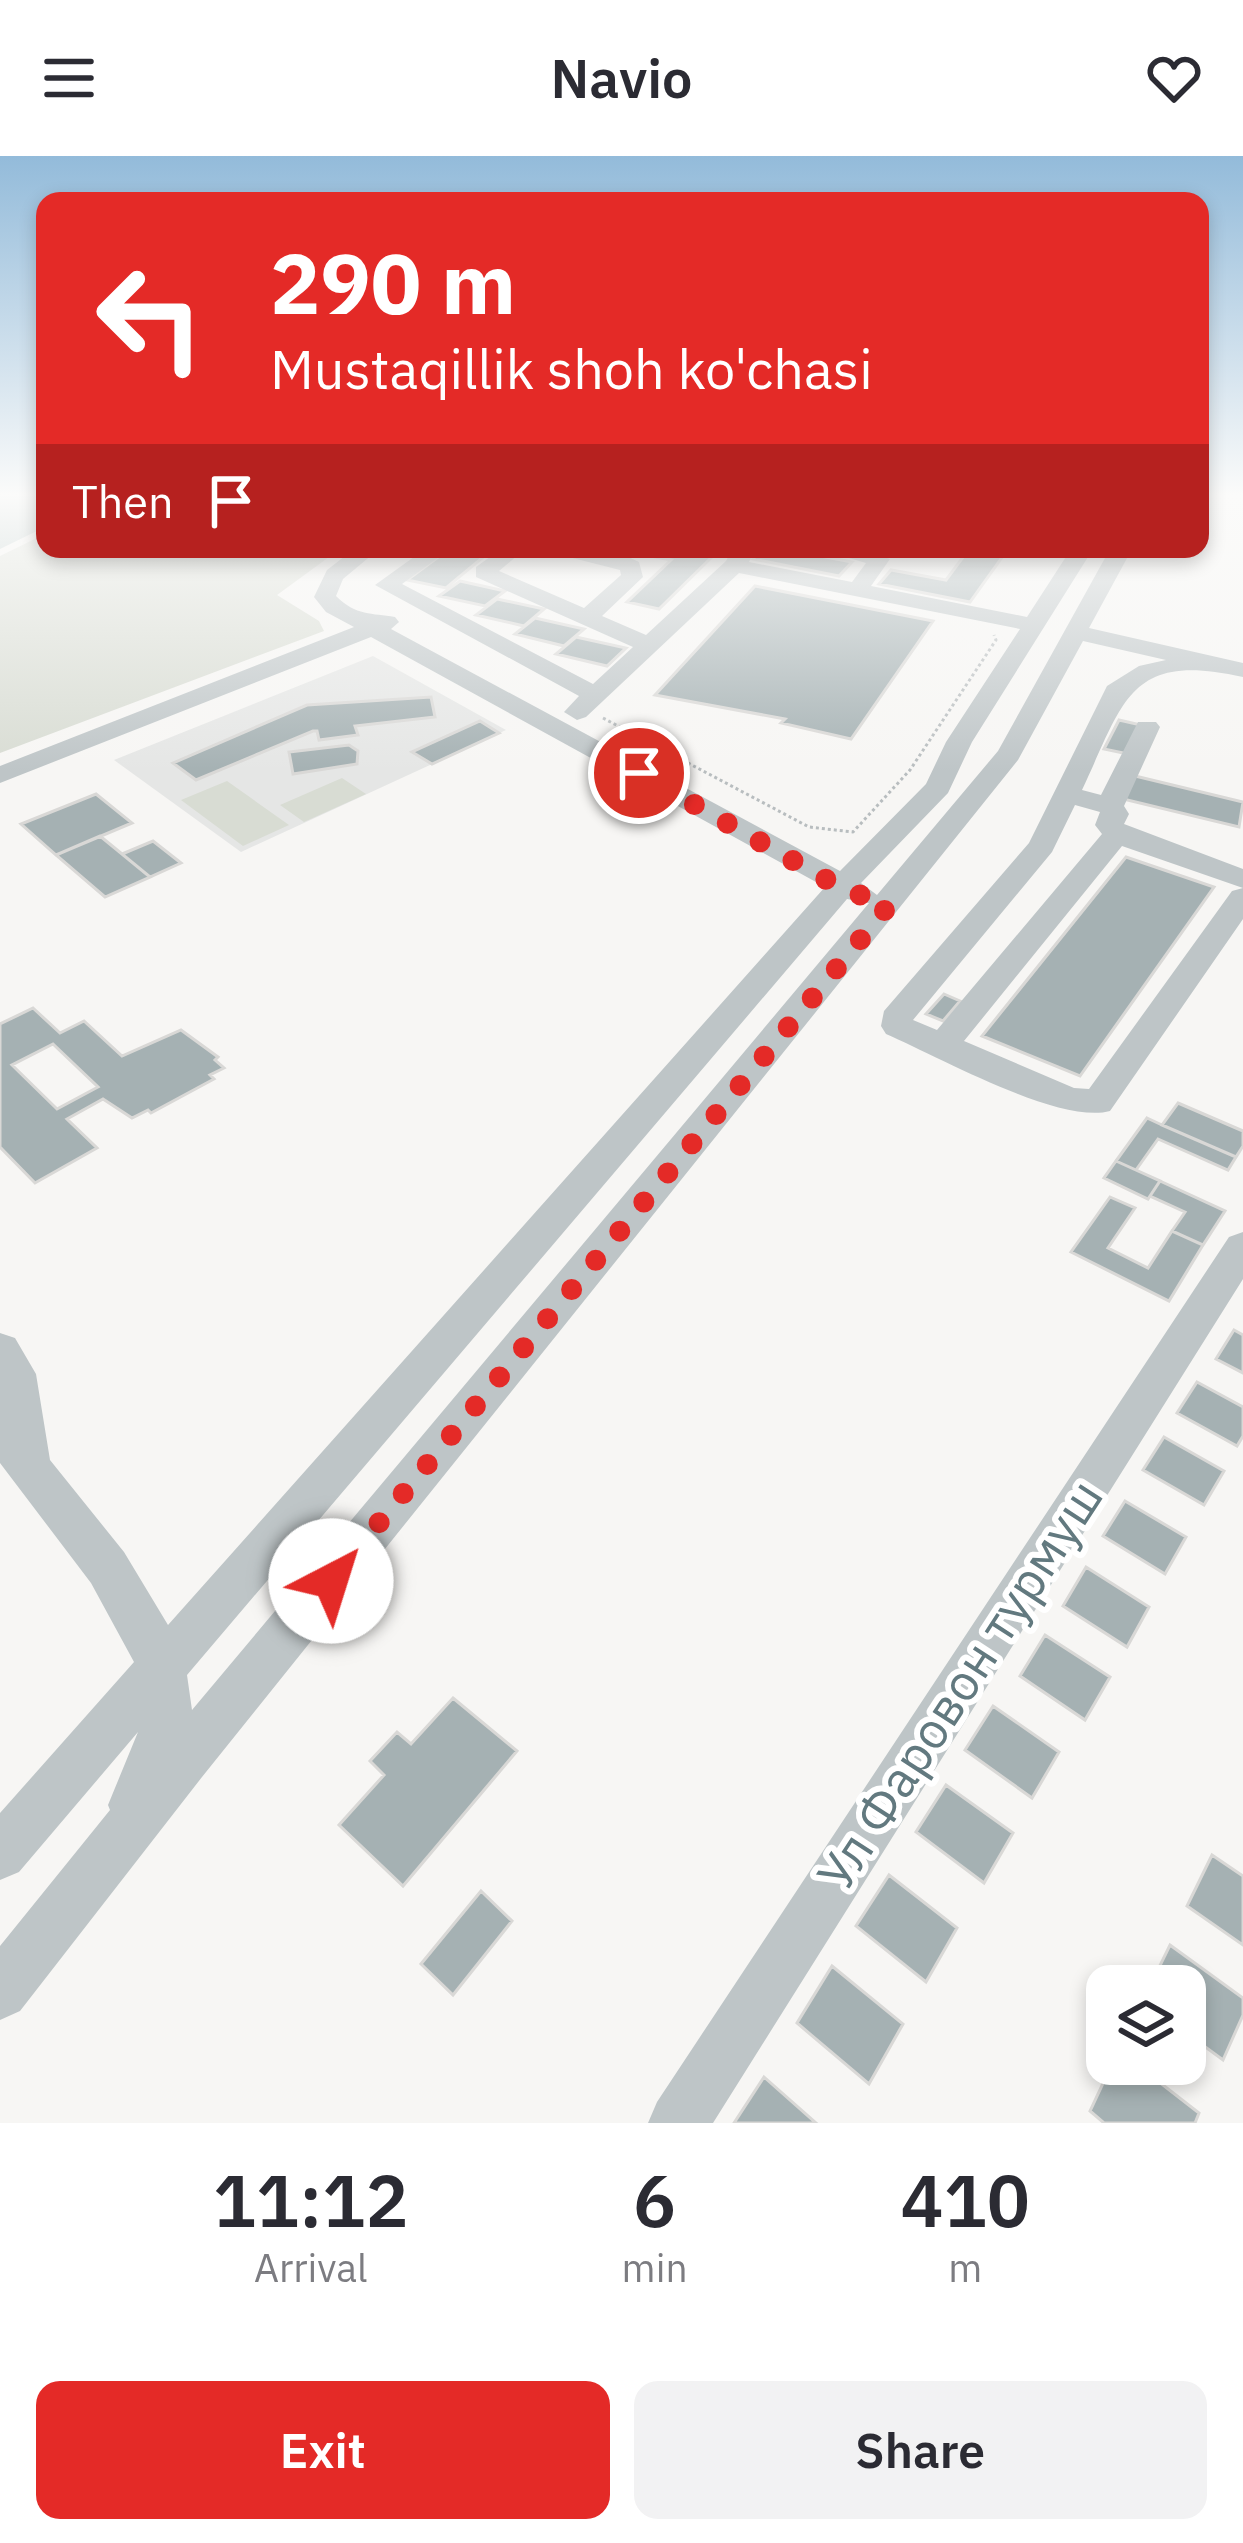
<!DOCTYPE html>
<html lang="en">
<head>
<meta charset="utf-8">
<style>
	body { margin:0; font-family:"IBM Plex Sans",sans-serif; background:#f2f2f3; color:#2b2b33; height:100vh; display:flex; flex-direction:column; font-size:45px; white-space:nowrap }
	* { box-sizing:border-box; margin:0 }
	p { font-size:39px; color:#7c7c81 }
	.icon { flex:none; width:66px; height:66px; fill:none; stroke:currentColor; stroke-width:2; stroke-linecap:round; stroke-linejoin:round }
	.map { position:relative; height:1967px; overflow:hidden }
	.drawer { display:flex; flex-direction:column; background:#fff; flex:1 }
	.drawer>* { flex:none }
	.hud { position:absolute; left:36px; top:36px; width:1173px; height:366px; border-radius:24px; box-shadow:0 6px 18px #0003; background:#e42a27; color:#fff; overflow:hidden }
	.buttons { position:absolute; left:1086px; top:1809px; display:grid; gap:24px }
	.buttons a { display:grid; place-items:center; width:120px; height:120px; border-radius:24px; background:#fff; box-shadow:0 6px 18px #0003; font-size:60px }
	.pin { position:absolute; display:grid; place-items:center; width:102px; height:102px; color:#fff; margin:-51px; border:6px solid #fff; border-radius:50%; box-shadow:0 3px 12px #0007 }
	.me { position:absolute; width:132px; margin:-66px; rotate:40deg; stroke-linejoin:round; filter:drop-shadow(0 0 9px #0008) }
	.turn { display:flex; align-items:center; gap:42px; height:252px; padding:0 36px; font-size:54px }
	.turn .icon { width:156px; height:156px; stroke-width:2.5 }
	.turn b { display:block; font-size:84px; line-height:102px }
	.then { display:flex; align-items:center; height:114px; padding:0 36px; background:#0003; gap:24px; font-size:45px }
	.eta { display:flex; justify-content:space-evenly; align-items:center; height:204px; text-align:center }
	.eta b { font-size:72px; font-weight:600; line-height:84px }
	.action { display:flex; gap:24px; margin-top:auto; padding:24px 36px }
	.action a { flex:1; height:138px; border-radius:24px; background:#e42a27; color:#fff; font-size:48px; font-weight:600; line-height:138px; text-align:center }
	.action a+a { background:#f2f2f3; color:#2b2b33 }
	header { display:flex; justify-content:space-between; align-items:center; height:156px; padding:0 36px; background:#fff; font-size:54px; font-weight:600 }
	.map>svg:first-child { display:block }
</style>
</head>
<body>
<header><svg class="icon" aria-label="menu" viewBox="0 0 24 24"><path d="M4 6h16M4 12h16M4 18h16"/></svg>Navio<svg class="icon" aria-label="heart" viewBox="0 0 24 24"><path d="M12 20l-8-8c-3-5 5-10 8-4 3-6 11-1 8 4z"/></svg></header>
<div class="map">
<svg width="1243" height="1967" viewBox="0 0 1243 1967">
	<rect width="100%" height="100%" fill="#f7f6f4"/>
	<path fill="#e5e6e5" d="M373 500 506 574 241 696 114 604Z"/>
	<path fill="#d8dcd3" d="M45 378V393H340L277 439 319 465 324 475 0 597V400Z
		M342 622 366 638 304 666 280 649Z
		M227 625 289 669 243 690 181 644Z"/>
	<path fill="#b4c6c6" d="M0 340H45V371L0 393Z"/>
	<path fill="#a5b1b3" stroke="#d9d8d6" stroke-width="3" fill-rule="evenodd" d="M449 393H493L446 432 407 424Z
		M613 393H701L717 396 659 453 627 446 671 404Z
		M763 393H801L799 396 852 406 839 420 753 403Z
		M969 393H1008L970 446 879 428 891 414 946 424Z
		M460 425 505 435 485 450 439 440Z
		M755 430 933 465 851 583 781 567 785 563 655 539Z
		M497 443 544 453 524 470 476 459Z
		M535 462 584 473 564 490 515 478Z
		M576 481 626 492 607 510 556 498Z
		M431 541 435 561 355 570 358 579 319 584 317 575H313L196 624 173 607 307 549Z
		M1119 564 1141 569 1128 598 1104 593Z
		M480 565 499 577 432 608 412 596Z
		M349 589 358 595 357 608 293 618 289 596Z
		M1131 619 1243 646 1239 671 1119 642Z
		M96 638 132 667 56 699 21 668Z
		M100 680 122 698 150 721 105 741 56 699Z
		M153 685 181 707 150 721 122 698Z
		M1126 701 1214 731 1080 920 982 880Z
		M944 838 960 845 943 865 926 858Z
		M33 852 60 877 84 865 122 900 181 874 218 901 215 904 224 912 210 919 214 923 151 957 148 954 132 962 103 943 67 963 97 992 35 1027 0 991V868ZM53 888 98 931 57 953 12 909Z
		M1178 947 1243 975V990L1236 1001 1162 969Z
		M1147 962 1162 969 1236 1001 1228 1014 1158 983 1136 1014 1116 1005Z
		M1116 1005 1160 1025 1148 1043 1104 1022Z
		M1160 1025 1225 1055 1203 1089 1172 1075 1185 1056 1150 1040Z
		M1110 1041 1135 1052 1108 1092 1148 1112 1172 1075 1203 1089 1169 1145 1071 1096Z
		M1234 1174 1243 1179V1217L1216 1203Z
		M1197 1226 1243 1251V1280L1237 1290 1177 1257Z
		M1164 1281 1224 1315 1204 1349 1143 1314Z
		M1125 1345 1186 1381 1165 1418 1103 1380Z
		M1086 1411 1149 1451 1127 1491 1063 1450Z
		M1045 1479 1110 1521 1085 1564 1020 1520Z
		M453 1542 517 1595 403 1730 339 1669 384 1619 370 1605 397 1576 411 1588Z
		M993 1550 1059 1596 1032 1642 965 1594Z
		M946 1629 1013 1677 984 1727 916 1676Z
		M1212 1699 1243 1720V1789L1187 1750Z
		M889 1719 957 1772 926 1826 856 1770Z
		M481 1735 512 1765 453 1839 421 1808Z
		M1170 1789 1243 1842V1859L1223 1904 1185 1876V1830H1150Z
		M832 1810 903 1868 869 1928 797 1867Z
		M1112 1908H1136L1199 1957 1195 1967H1104L1090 1955Z
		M764 1921 816 1967H734Z"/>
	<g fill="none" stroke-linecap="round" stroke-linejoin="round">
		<path stroke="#b8bdbf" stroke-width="3" stroke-dasharray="3 3" stroke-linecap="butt" d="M603 562 809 671 853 676 910 614 996 484 994 479"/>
		<path fill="#bec5c7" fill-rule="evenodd" d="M354 393H379L343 423 336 440C356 460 372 457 395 461L399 466 391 473 840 715 926 628 946 586 1020 473 739 417 586 561 577 564 564 556 579 540 375 429 425 393H450L402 428 593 528 633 491 476 421V411L501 393H525L499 415 584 452 621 419 620 414 537 393C571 393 608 390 639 406L643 421 602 460 646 479 726 405 732 393H755L749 406 852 426 866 407 818 393H861L890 403 871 430 1027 461 1071 393H1093L972 586 948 637 861 727 877 739 998 595 1110 393H1132L1089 472 1243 507V521C1129 495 1124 545 1082 634L1101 639 1138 566H1156L1160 571 1124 650 1129 658 1124 668 1243 713V732L1122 690 964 885 1074 932 1089 933 1232 735 1243 732V763L1110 955C1060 969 937 900 886 878L881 870 884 855 1029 687 1107 530 1139 510 1166 504 1083 485 1018 604 202 1621 20 1855 0 1864V1790L110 1654 108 1649 138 1576 19 1716 0 1724V1657L134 1506 91 1427 0 1307V1177L15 1182 36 1218 50 1304 124 1396 168 1469 825 731 371 481 0 627V610L354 471 326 456 314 441 327 414ZM1075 649 1100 656 1095 669 1102 678 937 874 913 864 1052 696ZM847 743 869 747 192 1554 187 1519Z
			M1243 1076V1123L713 1967H648L657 1946 1229 1081Z"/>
	</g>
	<linearGradient id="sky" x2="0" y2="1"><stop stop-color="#93bbda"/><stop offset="0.55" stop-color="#fbfbfa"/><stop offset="1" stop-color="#fbfbfa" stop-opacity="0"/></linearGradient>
	<rect width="1243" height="616" fill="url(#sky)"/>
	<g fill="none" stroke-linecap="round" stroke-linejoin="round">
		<path stroke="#e42a27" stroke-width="21" stroke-dasharray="0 37.8" d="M331 1425 889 749 843 733 639 617"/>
	</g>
	<g text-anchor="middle" stroke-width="12" stroke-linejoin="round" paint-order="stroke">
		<g font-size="51" fill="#62797f" stroke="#fff">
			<text transform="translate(960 1529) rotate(-57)" y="18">Ул Фаровон турмуш</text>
		</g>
	</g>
</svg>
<div class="buttons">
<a><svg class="icon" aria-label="layers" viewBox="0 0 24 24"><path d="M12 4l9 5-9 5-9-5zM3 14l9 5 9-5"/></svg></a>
</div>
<div class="pin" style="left:639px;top:617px;background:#d93025"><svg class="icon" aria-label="arrive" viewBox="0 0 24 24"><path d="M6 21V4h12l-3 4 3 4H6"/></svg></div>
<svg class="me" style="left:331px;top:1425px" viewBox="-20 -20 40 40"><circle r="19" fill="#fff"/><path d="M0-13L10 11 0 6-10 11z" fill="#e42a27"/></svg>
<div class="hud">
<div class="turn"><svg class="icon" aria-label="left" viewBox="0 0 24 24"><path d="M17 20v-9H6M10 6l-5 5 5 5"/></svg><div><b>290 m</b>Mustaqillik shoh ko'chasi</div></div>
<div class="then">Then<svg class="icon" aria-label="arrive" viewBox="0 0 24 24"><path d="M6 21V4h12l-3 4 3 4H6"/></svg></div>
</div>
</div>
<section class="drawer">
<div class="eta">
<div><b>11:12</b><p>Arrival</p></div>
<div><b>6</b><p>min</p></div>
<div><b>410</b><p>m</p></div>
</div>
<div class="action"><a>Exit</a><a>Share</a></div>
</section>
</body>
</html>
